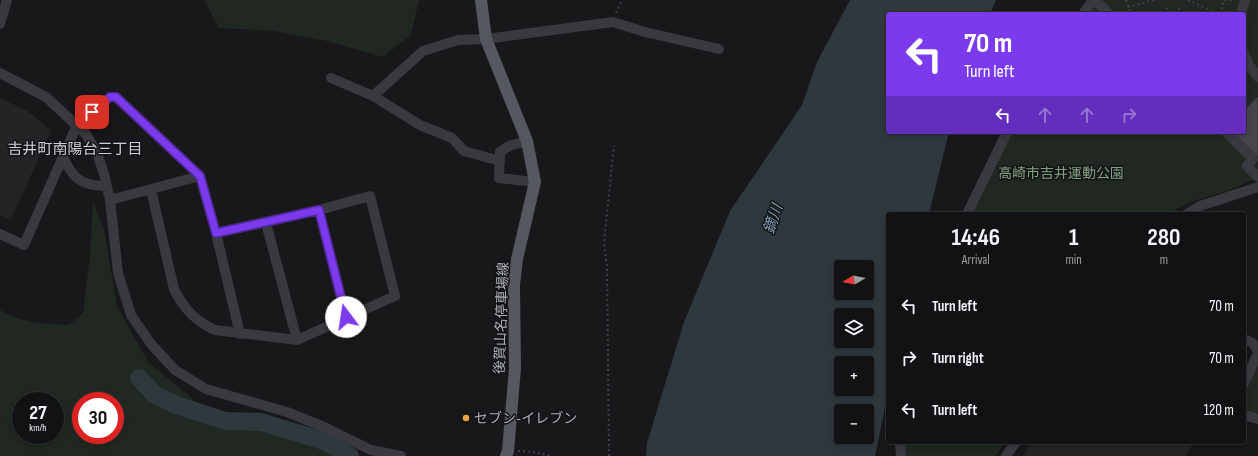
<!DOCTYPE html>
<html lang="en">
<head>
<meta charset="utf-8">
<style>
	body { margin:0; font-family:"Sofia Sans Condensed","Noto Sans JP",sans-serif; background:#1f2022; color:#f1f3f6; height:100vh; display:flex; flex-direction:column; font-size:15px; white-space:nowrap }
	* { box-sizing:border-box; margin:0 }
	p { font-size:13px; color:#9c9ea0 }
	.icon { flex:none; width:22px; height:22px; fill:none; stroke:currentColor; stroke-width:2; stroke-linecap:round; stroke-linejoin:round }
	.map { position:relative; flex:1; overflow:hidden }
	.details { position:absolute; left:886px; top:212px; width:360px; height:232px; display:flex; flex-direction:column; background:#121214; border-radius:4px; box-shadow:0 2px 6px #0003,0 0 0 1px #313234 }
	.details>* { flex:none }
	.hud { position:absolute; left:886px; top:12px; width:360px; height:122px; border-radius:4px; box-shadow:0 2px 6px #0003,0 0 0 1px #313234; background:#7c3aed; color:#fff; overflow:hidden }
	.needle { width:26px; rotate:260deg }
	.fabs { position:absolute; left:834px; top:260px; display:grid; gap:8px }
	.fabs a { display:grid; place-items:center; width:40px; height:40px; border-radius:4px; background:#121214; box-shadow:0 2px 6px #0003,0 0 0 1px #313234; font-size:20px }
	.speed { position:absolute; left:12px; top:392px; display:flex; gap:8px; font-size:20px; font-weight:700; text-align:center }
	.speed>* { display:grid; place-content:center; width:52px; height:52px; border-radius:50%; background:#121214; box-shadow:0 2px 6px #0003,0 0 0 1px #313234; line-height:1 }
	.speed small { font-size:10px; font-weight:400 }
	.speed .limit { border:6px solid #d22; background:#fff; color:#111 }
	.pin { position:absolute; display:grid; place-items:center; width:34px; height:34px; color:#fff; margin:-17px; border-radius:8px; box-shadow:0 2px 6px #0006 }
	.me { position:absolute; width:44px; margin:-22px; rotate:346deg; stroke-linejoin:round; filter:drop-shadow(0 0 3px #0008) }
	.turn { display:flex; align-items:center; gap:14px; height:84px; padding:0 12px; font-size:18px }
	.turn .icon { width:52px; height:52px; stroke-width:2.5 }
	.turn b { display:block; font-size:28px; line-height:34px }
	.lanes { display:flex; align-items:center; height:38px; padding:0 12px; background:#0003; justify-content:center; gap:20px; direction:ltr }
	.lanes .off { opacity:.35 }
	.eta { display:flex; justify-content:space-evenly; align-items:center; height:68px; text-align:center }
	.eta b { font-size:24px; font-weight:700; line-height:28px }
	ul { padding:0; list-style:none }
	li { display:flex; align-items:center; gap:12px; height:52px; padding:0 12px }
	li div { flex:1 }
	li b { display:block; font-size:15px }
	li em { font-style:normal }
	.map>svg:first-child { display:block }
</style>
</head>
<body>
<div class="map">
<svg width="1258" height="456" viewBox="0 0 1258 456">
	<rect width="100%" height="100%" fill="#18181a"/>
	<path fill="#242427" d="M0 98 27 111 51 130 11 220 0 215Z
		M1032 442H1194L1185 456H1023Z"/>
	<path fill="#202821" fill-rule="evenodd" d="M204 0H419L411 35 383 57 327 41 273 31 219 28Z
		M1089 0H1258V177C1249 182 1239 186 1230 190 1208 197 1188 200 1170 214H962L981 174 1004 132H1244V14H1079Z
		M93 202 104 229 117 306 149 363 200 405 246 418 293 440 350 456H0V310C20 323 46 324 69 325L83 313 90 256ZM21 401H55V435H21ZM81 401H115V435H81Z
		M1258 365V415L1244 409V397Z
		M896 442H1005L995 456H897Z"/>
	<path fill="#2e383d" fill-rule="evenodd" d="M850 0H996L990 14H888V132H949L929 214H888V393L875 456H646L647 443 684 322 730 211 802 105 817 62ZM841 267H867V293H841ZM841 315H867V341H841ZM841 363H867V389H841ZM841 411H867V437H841Z"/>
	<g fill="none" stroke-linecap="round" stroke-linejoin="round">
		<path stroke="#2e383d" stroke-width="18" d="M139 378 155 395 179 406 226 421 261 422 324 441 350 456"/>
	</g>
	<path fill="#45464a" stroke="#323236" d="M1257 97 1258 98V157L1232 132H1244V111Z"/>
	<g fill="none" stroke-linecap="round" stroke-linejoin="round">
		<path stroke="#3f4146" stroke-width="2" stroke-dasharray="2 3" stroke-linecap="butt" d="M1126 0 1131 14
			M1188 0 1218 14
			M1128 7 1154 0
			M1179 8 1181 14
			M616 13 622 0
			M1164 14 1168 6
			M1220 14 1224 0 1234 1
			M518 451 534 452 551 456
			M609 456 607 268 604 242 614 146"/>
		<path stroke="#393a3f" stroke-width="10" d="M1095 0 1109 14
			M1083 14 1093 0
			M1241 14 1245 0
			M0 24 7 0
			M1244 53 1249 65 1258 77
			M0 73 46 97 86 134 97 153 104 174 110 200 118 273 131 315 151 344 175 370 206 389 287 412 324 427 371 450 401 456
			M331 78 373 96 420 125 452 138 464 151 500 161
			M373 96 423 51 458 40 486 39 613 22 645 32 719 49
			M1226 132 1253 159 1247 166 1258 177
			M527 141 509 146 500 152 499 178 535 182
			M63 157C73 179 82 186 106 186
			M151 190 174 289C183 308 195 321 215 330L297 340 395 296 370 196 319 210 216 233
			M110 200 200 176
			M319 210 346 317
			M967 214 1007 132
			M1187 214 1200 206 1258 187
			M266 223 297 340
			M0 234 24 245 77 125 110 97H116L200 176 216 233 240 334
			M1244 339 1253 343 1258 351
			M1244 384 1258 353
			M1244 415 1258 419
			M900 442 901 456
			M1006 456 1016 442"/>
		<path stroke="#55585e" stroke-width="12" d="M481 0 486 39 527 141 535 182 517 259 514 285 515 368 508 451 506 456"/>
	</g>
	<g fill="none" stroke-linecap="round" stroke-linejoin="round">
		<g stroke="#51269a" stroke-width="10">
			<path id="route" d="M92 112 110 97H116L200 176 216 233 319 210 346 317"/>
		</g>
		<use href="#route" stroke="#7c3aed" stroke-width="7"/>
	</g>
	<circle fill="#eaa640" stroke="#131315" stroke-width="1.5" cx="466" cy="418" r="4"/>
	<g text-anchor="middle" stroke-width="3" stroke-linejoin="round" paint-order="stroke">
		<g font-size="14" fill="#83a383" stroke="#131315">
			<text x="1061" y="178">高崎市吉井運動公園</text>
		</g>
		<g font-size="14" fill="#abb0b9" stroke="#131315">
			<text transform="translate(501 318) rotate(-88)" y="5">後賀山名停車場線</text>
		</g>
		<g font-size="14" fill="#abb0b9" stroke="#131315" text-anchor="start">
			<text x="474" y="423">セブン-イレブン</text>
		</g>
		<g font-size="15" fill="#cccfd5" stroke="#131315">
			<text x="75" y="154">吉井町南陽台三丁目</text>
		</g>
		<g font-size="15" font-style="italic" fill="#849fb2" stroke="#131315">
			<text transform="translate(773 219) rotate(-72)" y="5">鏑川</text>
		</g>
	</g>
</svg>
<div class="fabs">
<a><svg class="needle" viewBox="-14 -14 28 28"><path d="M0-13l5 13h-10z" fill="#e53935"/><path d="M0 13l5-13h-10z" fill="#9c9ea0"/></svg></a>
<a><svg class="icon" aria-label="layers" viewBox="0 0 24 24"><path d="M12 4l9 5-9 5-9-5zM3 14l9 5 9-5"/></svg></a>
<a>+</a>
<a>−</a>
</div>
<div class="speed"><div>27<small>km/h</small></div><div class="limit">30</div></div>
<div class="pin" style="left:92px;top:112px;background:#d93025"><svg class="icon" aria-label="arrive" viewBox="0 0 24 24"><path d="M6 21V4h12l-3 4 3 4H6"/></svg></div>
<svg class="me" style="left:346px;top:317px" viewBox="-20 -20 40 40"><circle r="19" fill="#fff"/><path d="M0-13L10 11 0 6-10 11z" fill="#7c3aed"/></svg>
<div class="hud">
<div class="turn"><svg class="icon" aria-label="left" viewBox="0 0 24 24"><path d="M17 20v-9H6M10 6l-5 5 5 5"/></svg><div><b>70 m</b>Turn left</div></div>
<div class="lanes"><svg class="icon" aria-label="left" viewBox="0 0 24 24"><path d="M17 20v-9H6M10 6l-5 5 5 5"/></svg><svg class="icon off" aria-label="ahead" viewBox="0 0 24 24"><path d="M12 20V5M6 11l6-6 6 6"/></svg><svg class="icon off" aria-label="ahead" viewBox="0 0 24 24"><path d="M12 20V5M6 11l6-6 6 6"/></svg><svg class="icon off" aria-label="right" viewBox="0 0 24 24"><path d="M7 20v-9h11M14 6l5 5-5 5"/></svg></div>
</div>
<section class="details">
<div class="eta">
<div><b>14:46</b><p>Arrival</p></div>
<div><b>1</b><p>min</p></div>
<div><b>280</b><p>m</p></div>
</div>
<ul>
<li><svg class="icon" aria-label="left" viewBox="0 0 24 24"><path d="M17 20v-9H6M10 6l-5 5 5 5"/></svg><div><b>Turn left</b></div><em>70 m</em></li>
<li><svg class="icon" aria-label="right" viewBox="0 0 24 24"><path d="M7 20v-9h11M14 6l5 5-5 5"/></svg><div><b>Turn right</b></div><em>70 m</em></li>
<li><svg class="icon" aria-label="left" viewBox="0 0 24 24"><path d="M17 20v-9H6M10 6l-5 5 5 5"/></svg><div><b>Turn left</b></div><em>120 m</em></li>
</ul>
</section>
</div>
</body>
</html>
